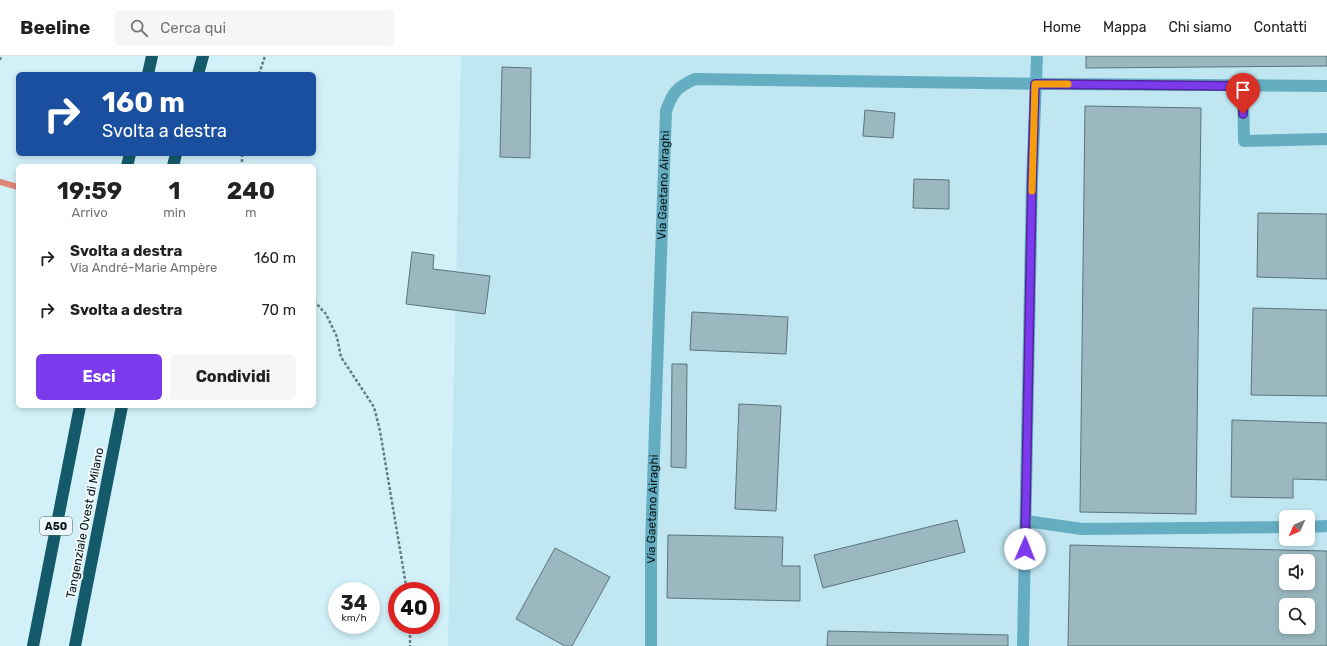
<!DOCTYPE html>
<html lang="it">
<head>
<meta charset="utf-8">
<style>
	body { margin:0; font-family:Rubik,sans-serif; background:#f6f6f6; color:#222; height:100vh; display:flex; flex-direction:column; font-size:15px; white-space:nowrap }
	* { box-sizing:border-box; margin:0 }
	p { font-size:13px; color:#767676 }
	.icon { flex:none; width:22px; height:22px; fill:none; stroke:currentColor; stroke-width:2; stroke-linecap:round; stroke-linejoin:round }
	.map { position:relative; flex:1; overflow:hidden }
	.side { position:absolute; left:16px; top:108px; width:300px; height:244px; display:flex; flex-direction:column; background:#fff; border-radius:6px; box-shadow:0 2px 6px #0003 }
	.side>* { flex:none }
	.top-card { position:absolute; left:16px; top:16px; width:300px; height:84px; border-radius:6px; box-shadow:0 2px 6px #0003; background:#1a4fa0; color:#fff; overflow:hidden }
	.needle { width:26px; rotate:225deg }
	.fabs { position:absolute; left:1279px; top:454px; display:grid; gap:8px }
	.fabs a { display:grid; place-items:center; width:36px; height:36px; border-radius:6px; background:#fff; box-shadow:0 2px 6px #0003; font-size:20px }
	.speed { position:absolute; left:328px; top:526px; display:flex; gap:8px; font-size:20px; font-weight:700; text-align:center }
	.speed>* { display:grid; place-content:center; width:52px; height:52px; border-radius:50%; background:#fff; box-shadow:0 2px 6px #0003; line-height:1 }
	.speed small { font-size:10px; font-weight:400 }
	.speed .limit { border:6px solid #d22; background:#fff; color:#111 }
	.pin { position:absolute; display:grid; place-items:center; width:34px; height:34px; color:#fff; margin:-41px -17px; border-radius:50% 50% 50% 0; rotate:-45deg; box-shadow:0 0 4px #0007 }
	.pin .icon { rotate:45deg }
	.me { position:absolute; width:44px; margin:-22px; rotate:1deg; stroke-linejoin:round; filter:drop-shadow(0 0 3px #0008) }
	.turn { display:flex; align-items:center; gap:14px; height:84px; padding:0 20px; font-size:18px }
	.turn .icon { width:52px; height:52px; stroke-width:2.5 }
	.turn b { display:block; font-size:28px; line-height:34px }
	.eta { display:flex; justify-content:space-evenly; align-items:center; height:68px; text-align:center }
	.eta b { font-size:24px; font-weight:700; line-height:28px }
	.cta { display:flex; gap:8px; margin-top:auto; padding:8px 20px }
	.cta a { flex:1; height:46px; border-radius:6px; background:#7c3aed; color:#fff; font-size:16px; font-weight:700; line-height:46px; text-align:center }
	.cta a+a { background:#f6f6f6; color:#222 }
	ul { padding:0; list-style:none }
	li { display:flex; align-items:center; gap:12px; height:52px; padding:0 20px }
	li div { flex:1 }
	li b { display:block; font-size:15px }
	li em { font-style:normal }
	header { display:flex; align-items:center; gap:24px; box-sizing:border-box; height:56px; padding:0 20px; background:#fff; border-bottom:1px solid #e0e0e0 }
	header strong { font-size:19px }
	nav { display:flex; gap:22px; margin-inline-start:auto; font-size:14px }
	.search { width:280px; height:36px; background:#f6f6f6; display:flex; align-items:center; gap:10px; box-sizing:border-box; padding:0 14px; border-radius:6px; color:#767676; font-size:15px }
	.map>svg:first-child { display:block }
</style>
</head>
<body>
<header>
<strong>Beeline</strong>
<div class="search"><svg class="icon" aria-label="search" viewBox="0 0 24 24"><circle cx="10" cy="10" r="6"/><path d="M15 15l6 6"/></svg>Cerca qui</div>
<nav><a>Home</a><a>Mappa</a><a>Chi siamo</a><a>Contatti</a></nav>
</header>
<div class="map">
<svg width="1327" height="590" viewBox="0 0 1327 590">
	<rect width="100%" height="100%" fill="#d2f0f8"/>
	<path fill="#bfe6f1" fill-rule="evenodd" d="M461 0H1327V590H448ZM1286 461H1308V483H1286ZM1286 505H1308V527H1286ZM1286 549H1308V571H1286Z"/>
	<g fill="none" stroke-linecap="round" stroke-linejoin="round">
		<path stroke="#e0847a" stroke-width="6" d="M0 126 18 131"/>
	</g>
	<path fill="#9bb8c0" stroke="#59747c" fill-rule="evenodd" d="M1086 0H1327V10L1086 12Z
		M502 11 531 12 530 102 500 101Z
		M1085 50 1201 52 1196 458 1080 456Z
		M865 54 895 57 893 82 863 80Z
		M914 123 949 124V153L913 152Z
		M1258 157 1327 158V223L1257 221Z
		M412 196 434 199 433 213 490 220 485 258 406 248Z
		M1253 252 1327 254V340L1251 339Z
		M692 256 788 261 786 298 690 294Z
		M672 308H687L686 412 671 411Z
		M739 348 781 350 776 455 735 453Z
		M1232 364 1327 367V424L1293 423V442L1231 441Z
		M957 464 965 496 823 532 814 499Z
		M668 479 783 481 782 510H800V545L667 542Z
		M1070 489 1327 495V590H1068ZM1286 505H1308V527H1286ZM1286 549H1308V571H1286Z
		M555 492 610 521 572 590H565L516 563Z
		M828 575 1008 579V590H827Z"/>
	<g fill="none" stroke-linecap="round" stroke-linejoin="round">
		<path stroke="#677b80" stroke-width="2.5" stroke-dasharray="3 2" stroke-linecap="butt" d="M0 4 1 0
			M259 18 265 0
			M242 98V110
			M314 245 326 258 337 281 341 301 374 351 380 375 407 535
			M410 569V590"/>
		<g stroke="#65aec1" stroke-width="12">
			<path d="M1243 30 1244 85 1327 83"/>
			<path d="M1026 465 1082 473 1286 471"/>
			<path d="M1308 471 1327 470"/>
			<path id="s1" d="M651 590V487L666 55C672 37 677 31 695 23L1054 28 1327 30"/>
			<path d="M1023 590 1032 124 1037 0"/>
		</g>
		<path stroke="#155a6a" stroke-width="12" d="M148 18 152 0
			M198 18 203 0
			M127 110 130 98
			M173 110 176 98
			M33 590 80 350
			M75 590 122 350"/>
	</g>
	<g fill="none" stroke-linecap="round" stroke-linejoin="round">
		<g stroke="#51269a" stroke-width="10">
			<path id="route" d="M1025 493 1032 124 1035 28 1243 30V58"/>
		</g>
		<use href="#route" stroke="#7c3aed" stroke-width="7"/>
		<path stroke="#f59e0b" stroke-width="7" d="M1032 135 1035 28H1068"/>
	</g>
	<g text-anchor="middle" stroke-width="4" stroke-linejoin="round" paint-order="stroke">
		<rect fill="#edf9fd" stroke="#4f595d" stroke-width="1" x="40" y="461" width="32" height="18" rx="3"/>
		<g font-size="11" font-weight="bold" fill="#0b1518">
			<text x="56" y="474">A50</text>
		</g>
		<g font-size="12" fill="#0b1518" stroke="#edf9fd">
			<text dy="4" stroke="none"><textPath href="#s1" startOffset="461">Via Gaetano Airaghi</textPath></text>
			<text dy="4" stroke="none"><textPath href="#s1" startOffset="137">Via Gaetano Airaghi</textPath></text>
			<text transform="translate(85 467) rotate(-79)" y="4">Tangenziale Ovest di Milano</text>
		</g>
	</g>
</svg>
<div class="fabs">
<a><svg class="needle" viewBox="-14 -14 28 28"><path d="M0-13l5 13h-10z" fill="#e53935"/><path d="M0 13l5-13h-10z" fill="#767676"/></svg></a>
<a><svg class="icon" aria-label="sound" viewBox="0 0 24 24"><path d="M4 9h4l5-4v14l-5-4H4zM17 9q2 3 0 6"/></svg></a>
<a><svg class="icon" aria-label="search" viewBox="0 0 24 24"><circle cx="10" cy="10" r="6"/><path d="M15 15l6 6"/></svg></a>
</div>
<div class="speed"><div>34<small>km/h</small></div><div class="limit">40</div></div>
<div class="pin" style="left:1243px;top:58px;background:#d93025"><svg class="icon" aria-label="arrive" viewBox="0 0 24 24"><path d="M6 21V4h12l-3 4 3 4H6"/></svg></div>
<svg class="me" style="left:1025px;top:493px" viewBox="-20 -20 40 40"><circle r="19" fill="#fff"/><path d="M0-13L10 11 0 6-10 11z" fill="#7c3aed"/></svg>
<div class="top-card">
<div class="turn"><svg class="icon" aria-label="right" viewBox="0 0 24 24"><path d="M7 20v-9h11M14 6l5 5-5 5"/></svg><div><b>160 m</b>Svolta a destra</div></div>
</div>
<section class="side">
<div class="eta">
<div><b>19:59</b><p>Arrivo</p></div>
<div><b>1</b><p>min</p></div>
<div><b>240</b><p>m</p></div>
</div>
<ul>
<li><svg class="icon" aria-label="right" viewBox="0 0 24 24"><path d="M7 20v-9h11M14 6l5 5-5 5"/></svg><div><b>Svolta a destra</b><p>Via André-Marie Ampère</p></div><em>160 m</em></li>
<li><svg class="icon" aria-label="right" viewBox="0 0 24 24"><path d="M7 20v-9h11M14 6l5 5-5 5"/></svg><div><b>Svolta a destra</b></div><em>70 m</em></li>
</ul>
<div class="cta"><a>Esci</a><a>Condividi</a></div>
</section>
</div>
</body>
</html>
